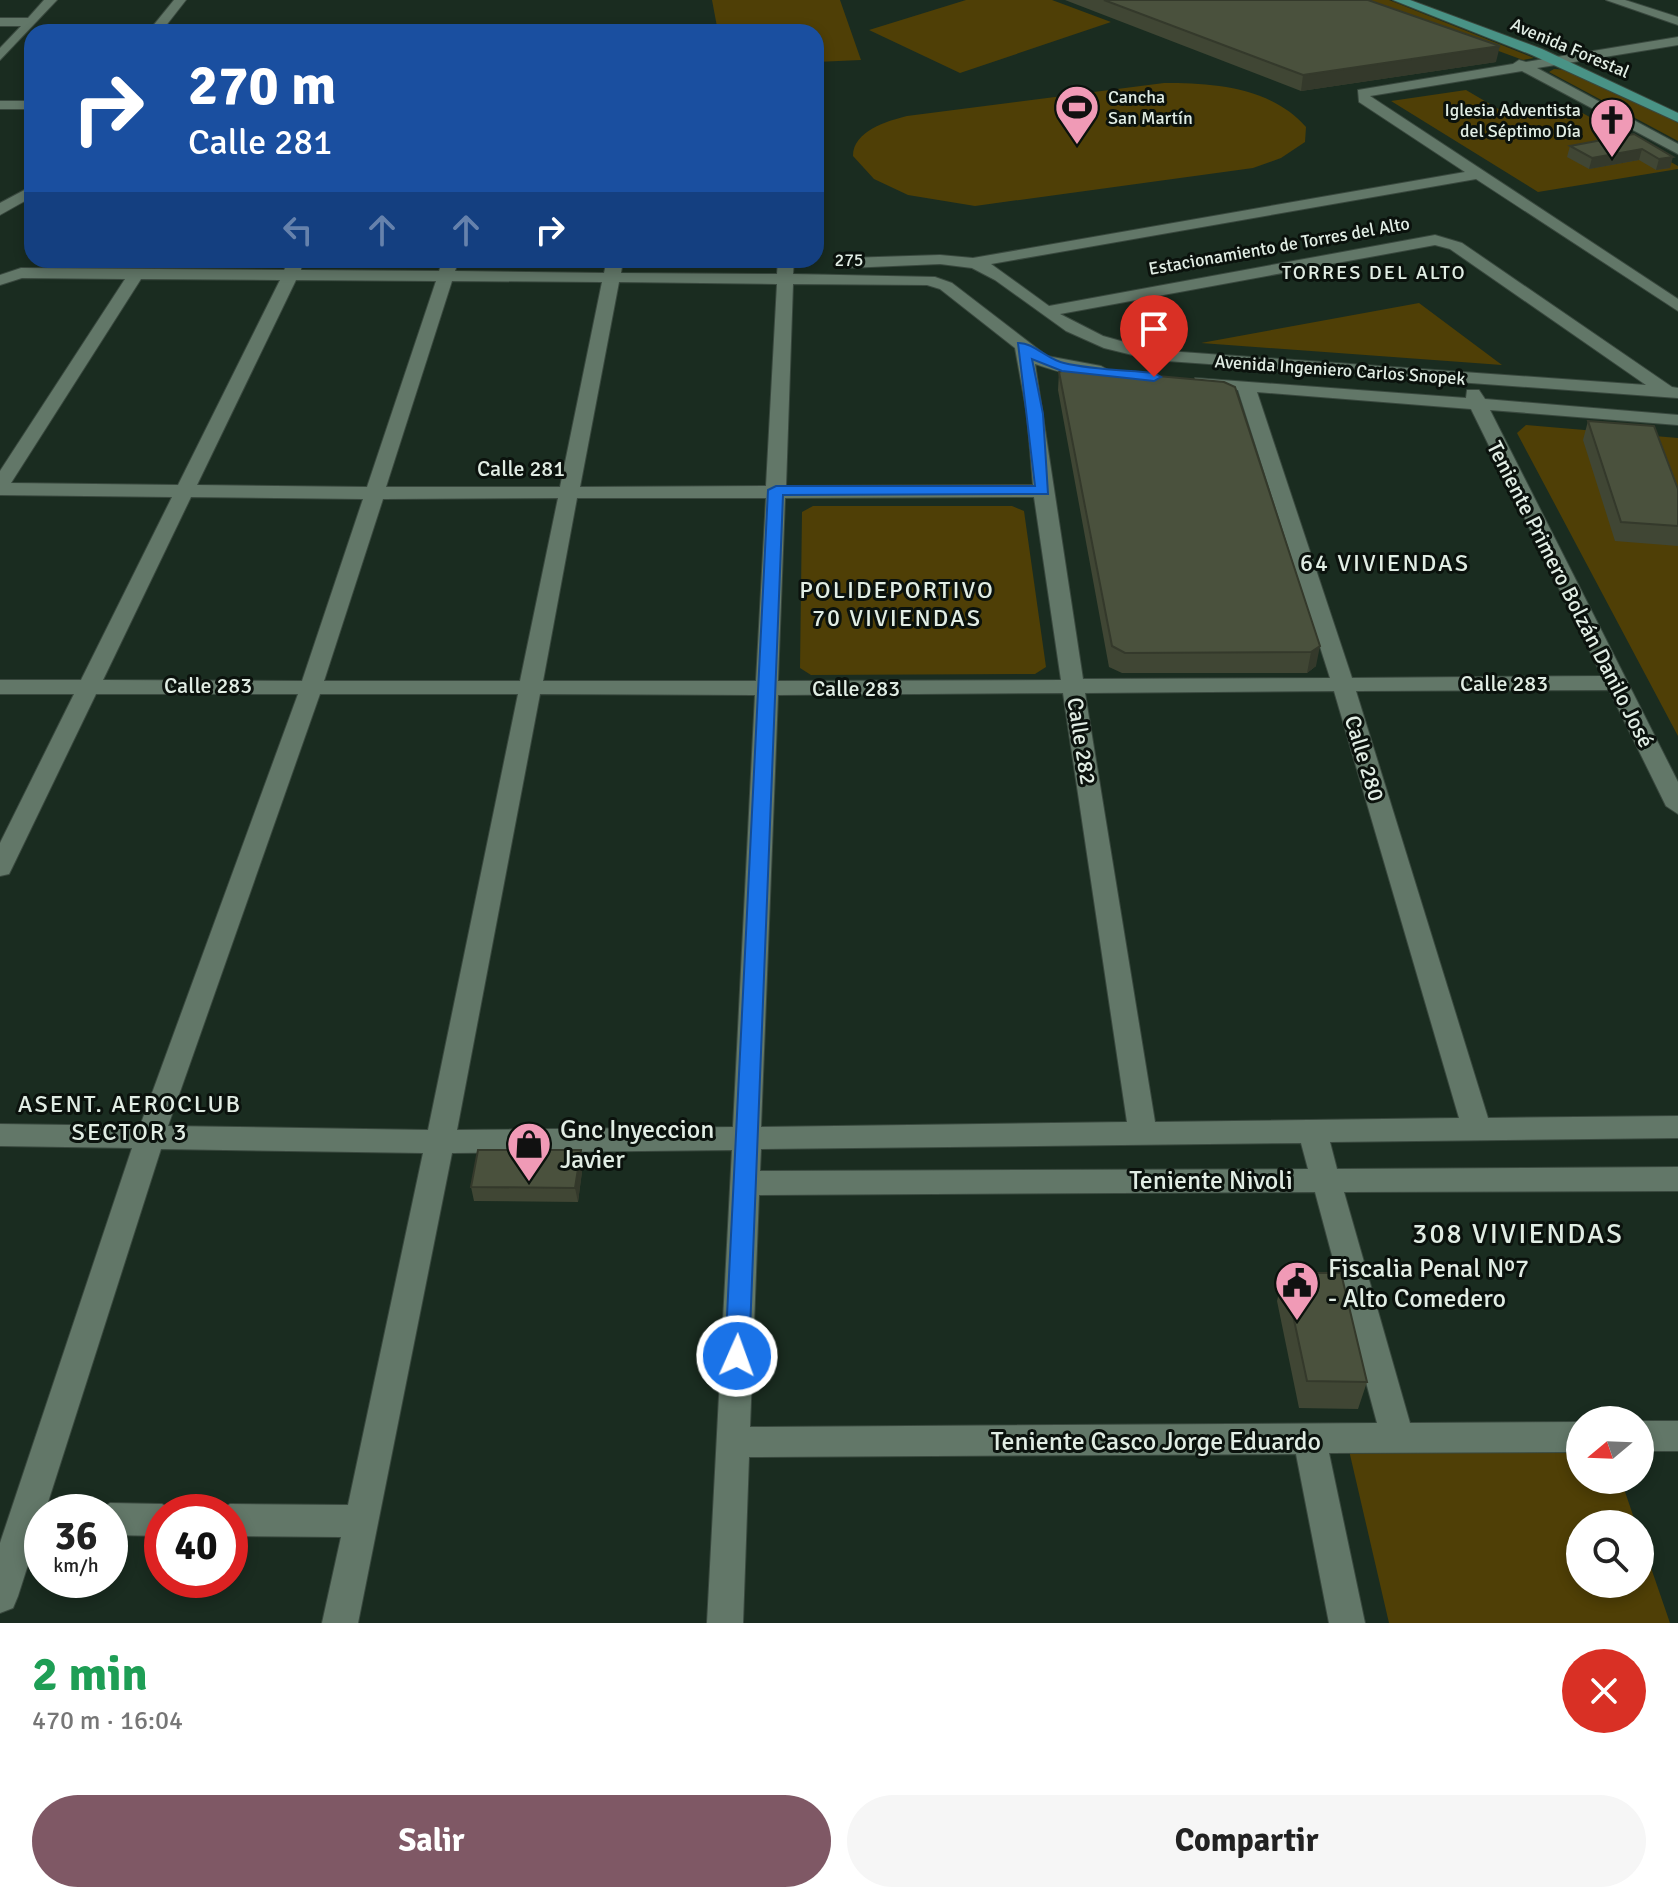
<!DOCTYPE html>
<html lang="es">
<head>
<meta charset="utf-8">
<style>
	body { margin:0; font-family:Signika,sans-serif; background:#f6f6f6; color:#222; height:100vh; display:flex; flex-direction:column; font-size:30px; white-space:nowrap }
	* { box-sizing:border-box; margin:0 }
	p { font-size:26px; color:#767676 }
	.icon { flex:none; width:44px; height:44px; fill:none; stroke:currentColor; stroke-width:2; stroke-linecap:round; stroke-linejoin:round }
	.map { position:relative; height:1623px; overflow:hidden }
	.sheet { display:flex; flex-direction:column; background:#fff; flex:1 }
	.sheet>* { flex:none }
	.top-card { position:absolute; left:24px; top:24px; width:800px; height:244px; border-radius:24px; box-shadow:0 4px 12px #0003; background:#1a4fa0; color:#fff; overflow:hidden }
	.needle { width:52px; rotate:251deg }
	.fabs { position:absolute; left:1566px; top:1406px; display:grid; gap:16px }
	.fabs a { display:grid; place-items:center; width:88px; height:88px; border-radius:50%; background:#fff; box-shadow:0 4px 12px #0003; font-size:40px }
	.speed { position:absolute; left:24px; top:1494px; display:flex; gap:16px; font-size:40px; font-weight:700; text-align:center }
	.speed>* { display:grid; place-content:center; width:104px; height:104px; border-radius:50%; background:#fff; box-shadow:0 4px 12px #0003; line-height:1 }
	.speed small { font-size:20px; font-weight:400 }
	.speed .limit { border:12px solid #d22; background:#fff; color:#111 }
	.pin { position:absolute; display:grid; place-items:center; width:68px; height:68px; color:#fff; margin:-82px -34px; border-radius:50% 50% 50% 0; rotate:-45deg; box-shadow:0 0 8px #0007 }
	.pin .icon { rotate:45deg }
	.me { position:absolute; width:88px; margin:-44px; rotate:2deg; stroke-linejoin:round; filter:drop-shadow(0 0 6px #0008) }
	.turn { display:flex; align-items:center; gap:28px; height:168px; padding:0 32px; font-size:36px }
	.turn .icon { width:104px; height:104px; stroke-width:2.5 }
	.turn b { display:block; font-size:56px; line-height:68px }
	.lanes { display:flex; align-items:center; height:76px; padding:0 32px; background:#0003; justify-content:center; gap:40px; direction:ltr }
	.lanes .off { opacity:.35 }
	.round { display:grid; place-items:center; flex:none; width:84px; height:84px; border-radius:42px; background:#f6f6f6 }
	.headline { display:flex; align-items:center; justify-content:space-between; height:136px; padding:0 32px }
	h1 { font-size:48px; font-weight:700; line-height:60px; color:#1e9e55 }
	.button { display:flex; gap:16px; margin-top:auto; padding:16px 32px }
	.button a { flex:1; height:92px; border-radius:48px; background:#7f5865; color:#fff; font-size:32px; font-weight:700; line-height:92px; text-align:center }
	.button a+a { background:#f6f6f6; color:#222 }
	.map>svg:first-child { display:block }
</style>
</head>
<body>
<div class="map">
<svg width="1678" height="1623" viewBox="0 0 1678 1623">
	<rect width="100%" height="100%" fill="#1a2c20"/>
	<path fill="#4f3f06" d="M712 0H840L861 60 816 62V32H718Z
		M966 0H1052L1111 22 960 73 869 30Z
		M1360 0H1389L1534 58 1523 60Z
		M1554 69C1586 70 1649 108 1678 123V141L1549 72Z
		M1164 83C1214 83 1271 87 1306 127L1305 142 1281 158 1253 168 975 206 908 195 874 179 853 156C853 131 887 121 907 116Z
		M1466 90 1507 114 1568 105 1678 166V169L1538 192 1391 101Z
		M1419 303 1502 365 1201 343Z
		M1526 425 1678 438V736L1517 433Z
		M813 506H1012L1024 511 1046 667 1035 674 811 675 800 668 802 512Z
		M1580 1444V1480H1621L1636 1524H1580V1584H1640V1536L1670 1623H1389L1348 1446Z"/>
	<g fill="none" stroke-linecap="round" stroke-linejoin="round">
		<g stroke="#39483e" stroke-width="2">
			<path id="minor" d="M44 0H57L0 60V48L21 26H0V18H28Z
				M174 0H186L161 32H148Z
				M1606 0H1625L1678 17V25Z
				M1678 37V45L1537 68 1678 144V154L1522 71 1370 96 1678 299V311L1476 179 991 264 1049 306 1435 235 1462 243 1672 387 1678 388V398L1153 360 1104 348 1066 331 995 280 972 268 940 264 847 268 839 263 847 258 940 255 973 258 1465 172 1359 102 1358 90 1513 64 1519 60 1526 62ZM1435 245 1450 249 1646 385 1153 350 1103 336 1060 314Z
				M0 101H32V109H0Z
				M32 186V197L0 215V203Z
				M290 260H302L301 270 439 271 443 260H459L455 271 604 273 607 260H623L621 273 777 274 778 260H794L793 274 935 277 952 283 1047 356 1101 366 1110 371C1095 385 1053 370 1035 364L1083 679 1330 678 1238 390 1195 386V378L1466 398 1467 390H1479L1485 399 1678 415V425L1490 410 1678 782V814L1666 806 1609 690 1356 691 1488 1118 1678 1116V1138L1330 1142 1337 1169 1678 1167V1191L1344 1192 1410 1423 1580 1422V1452L1329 1453 1365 1623H1329L1296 1454 749 1457 743 1623H707L732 1150 452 1153 358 1623H322L341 1537 230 1536V1512H216L230 1504 348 1505 423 1153 161 1149 18 1596 13 1608 0 1613V1543L132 1148 0 1146V1124L140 1126 298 694H96L12 868 9 874 0 876V843L74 694H0V680H81L172 497 0 495V471L125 279 22 278 0 285V275L21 268 284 270ZM141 279 280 280 178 485 11 483ZM296 280 436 281 367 487 197 485ZM452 281 602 282 560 487H386ZM619 282 777 284 766 486 580 487ZM793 284 927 285 940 289 1015 348 1027 414 1033 485 786 486ZM1257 392 1471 409 1602 676 1352 678ZM191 497 363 499 302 681 103 680ZM1034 497 1061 680 778 681 785 498ZM558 498 520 681H324L383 499ZM577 498H766L756 681H543ZM1334 691 1459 1118 1155 1122 1085 693ZM1063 693 1127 1122 761 1127 778 695ZM320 694H518L428 1130 168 1126ZM540 694 755 695 733 1127 457 1130ZM1301 1143 1308 1169 760 1171 761 1149ZM1315 1192 1377 1423 750 1427 759 1195Z
				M1640 1421H1678V1451H1640Z
				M110 1503 162 1504 176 1512H162V1536L110 1535V1512H96Z"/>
		</g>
		<g stroke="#39483e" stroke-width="2">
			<path id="major" d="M1393 0H1410L1542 49 1678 113V122L1532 55Z"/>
		</g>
		<use href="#minor" fill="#627768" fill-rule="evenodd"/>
		<use href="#major" fill="#499386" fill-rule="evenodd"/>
	</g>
	<path fill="#404634" d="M1065 0H1368L1496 62 1301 91Z
		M1634 134 1670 168 1656 170 1639 160 1589 169 1567 157 1570 146Z
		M1059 372 1224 382 1316 666 1307 673H1122L1109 667 1058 390Z
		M1588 421 1678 489V546L1615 541 1583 440Z
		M583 1164 578 1202 474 1201 471 1187Z
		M1284 1273 1367 1382 1358 1409 1299 1408 1277 1301Z"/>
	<path fill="#34392b" d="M1500 46 1496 62 1301 91 1303 75Z
		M1642 149 1639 160 1589 169 1592 158Z
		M1673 157 1670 168 1656 170 1659 159Z
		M1320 646 1316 666 1307 673 1311 652Z
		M581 1150 583 1164 578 1202 575 1188Z"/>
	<path fill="#4a513d" stroke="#34392b" stroke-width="2" d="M1104 0H1368L1500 46 1303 75Z
		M1634 134 1673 157 1659 159 1642 149 1592 158 1570 146Z
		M1069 368 1224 382 1235 387 1320 646 1311 652 1125 653 1112 646 1059 372Z
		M1588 421 1654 426 1678 489V526L1621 522Z
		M478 1150H581L575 1188 471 1187Z
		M1284 1273H1341L1367 1382 1307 1381Z"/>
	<path fill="#1a73e8" stroke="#114b97" stroke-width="2" d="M1018 343C1033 342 1048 360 1064 363 1093 370 1125 370 1154 373L1161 377 1154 381 1062 371 1032 359 1043 414 1048 494 783 495 749 1356 746 1363 737 1367 728 1363 725 1356 768 490 776 486H1035Z"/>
	<defs>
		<g id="stadium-pin" transform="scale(2.3)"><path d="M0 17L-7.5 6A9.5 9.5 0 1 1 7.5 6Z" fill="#f09ab6" stroke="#0b120d"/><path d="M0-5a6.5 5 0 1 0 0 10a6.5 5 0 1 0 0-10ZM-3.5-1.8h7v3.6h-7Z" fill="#111"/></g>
		<g id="church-pin" transform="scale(2.3)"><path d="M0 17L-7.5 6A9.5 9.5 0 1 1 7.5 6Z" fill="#f09ab6" stroke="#0b120d"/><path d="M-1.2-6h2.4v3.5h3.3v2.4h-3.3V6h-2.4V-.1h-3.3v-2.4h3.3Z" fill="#111"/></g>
		<g id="shop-pin" transform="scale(2.3)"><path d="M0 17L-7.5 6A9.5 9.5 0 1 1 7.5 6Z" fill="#f09ab6" stroke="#0b120d"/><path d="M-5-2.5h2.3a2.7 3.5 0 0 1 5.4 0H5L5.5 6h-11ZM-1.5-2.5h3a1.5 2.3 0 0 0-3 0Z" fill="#111"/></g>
		<g id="civic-pin" transform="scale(2.3)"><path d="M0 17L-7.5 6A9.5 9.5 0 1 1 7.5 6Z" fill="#f09ab6" stroke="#0b120d"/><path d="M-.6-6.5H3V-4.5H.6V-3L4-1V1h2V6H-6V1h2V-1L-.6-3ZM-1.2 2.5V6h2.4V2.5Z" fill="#111"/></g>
	</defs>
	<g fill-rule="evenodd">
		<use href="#stadium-pin" x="1077" y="107"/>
		<use href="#church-pin" x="1612" y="120"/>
		<use href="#shop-pin" x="529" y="1144"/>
		<use href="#civic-pin" x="1297" y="1283"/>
	</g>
	<g text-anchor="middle" stroke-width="6" stroke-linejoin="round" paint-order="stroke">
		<g font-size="18" fill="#e1ede4" stroke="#0b120d">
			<text transform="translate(1570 48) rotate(23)" y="6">Avenida Forestal</text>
			<text transform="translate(1279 246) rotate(-10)" y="6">Estacionamiento de Torres del Alto</text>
			<text x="849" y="266">275</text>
			<text transform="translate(1340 370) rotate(4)" y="6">Avenida Ingeniero Carlos Snopek</text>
		</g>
		<g font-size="18" fill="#e1ede4" stroke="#0b120d" text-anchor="start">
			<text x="1108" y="103">Cancha<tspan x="1108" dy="21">San Martín</tspan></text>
			<text x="1581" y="116" text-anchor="end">Iglesia Adventista<tspan x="1581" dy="21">del Séptimo Día</tspan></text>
		</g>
		<g font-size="20" letter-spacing="2" fill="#e1ede4" stroke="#0b120d">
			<text x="1374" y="279">TORRES DEL ALTO</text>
		</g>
		<g font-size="22" fill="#e1ede4" stroke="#0b120d">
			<text x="521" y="476">Calle 281</text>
			<text transform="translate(1571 594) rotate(63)" y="8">Teniente Primero Bolzán Danilo José</text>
			<text x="1504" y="691">Calle 283</text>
			<text x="208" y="693">Calle 283</text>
			<text x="856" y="696">Calle 283</text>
			<text transform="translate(1082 741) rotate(81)" y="8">Calle 282</text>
			<text transform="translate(1365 758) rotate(73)" y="8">Calle 280</text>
		</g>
		<g font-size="24" letter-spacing="2" fill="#e1ede4" stroke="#0b120d">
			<text x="1385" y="571">64 VIVIENDAS</text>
			<text x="897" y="598">POLIDEPORTIVO<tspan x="897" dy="28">70 VIVIENDAS</tspan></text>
			<text x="130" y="1112">ASENT. AEROCLUB<tspan x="130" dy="28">SECTOR 3</tspan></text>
		</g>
		<g font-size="26" fill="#e1ede4" stroke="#0b120d" text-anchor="start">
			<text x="560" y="1138">Gnc Inyeccion<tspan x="560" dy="30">Javier</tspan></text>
			<text x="1328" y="1277">Fiscalia Penal Nº7<tspan x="1328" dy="30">- Alto Comedero</tspan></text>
		</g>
		<g font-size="26" fill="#e1ede4" stroke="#0b120d">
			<text x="1211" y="1189">Teniente Nivoli</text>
			<text x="1156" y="1450">Teniente Casco Jorge Eduardo</text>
		</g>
		<g font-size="28" letter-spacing="2" fill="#e1ede4" stroke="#0b120d">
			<text x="1518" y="1243">308 VIVIENDAS</text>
		</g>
	</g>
</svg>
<div class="fabs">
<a><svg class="needle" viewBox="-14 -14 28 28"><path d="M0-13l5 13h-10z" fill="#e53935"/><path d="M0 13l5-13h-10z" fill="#767676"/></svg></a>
<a><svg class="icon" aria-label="search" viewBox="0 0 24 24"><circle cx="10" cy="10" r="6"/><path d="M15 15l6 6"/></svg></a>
</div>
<div class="speed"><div>36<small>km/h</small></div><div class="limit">40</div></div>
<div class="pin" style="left:1154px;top:377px;background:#d93025"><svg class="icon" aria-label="arrive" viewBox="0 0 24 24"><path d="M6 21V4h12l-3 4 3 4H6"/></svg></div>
<svg class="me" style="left:737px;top:1356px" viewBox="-20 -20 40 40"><circle r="17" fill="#1a73e8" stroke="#fff" stroke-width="3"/><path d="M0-11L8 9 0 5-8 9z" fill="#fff"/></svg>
<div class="top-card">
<div class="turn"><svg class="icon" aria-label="right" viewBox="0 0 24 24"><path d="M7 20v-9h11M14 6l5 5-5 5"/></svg><div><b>270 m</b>Calle 281</div></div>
<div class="lanes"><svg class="icon off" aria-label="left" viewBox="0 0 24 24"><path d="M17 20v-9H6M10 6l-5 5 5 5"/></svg><svg class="icon off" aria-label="ahead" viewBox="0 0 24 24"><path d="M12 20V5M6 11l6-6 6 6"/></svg><svg class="icon off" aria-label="ahead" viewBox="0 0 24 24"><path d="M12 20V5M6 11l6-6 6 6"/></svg><svg class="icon" aria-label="right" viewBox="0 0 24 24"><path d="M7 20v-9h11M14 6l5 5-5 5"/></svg></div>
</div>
</div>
<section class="sheet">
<div class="headline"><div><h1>2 min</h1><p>470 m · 16:04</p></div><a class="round" style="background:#d93025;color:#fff"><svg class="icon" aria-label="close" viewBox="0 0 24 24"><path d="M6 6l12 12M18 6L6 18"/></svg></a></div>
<div class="button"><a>Salir</a><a>Compartir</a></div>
</section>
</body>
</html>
